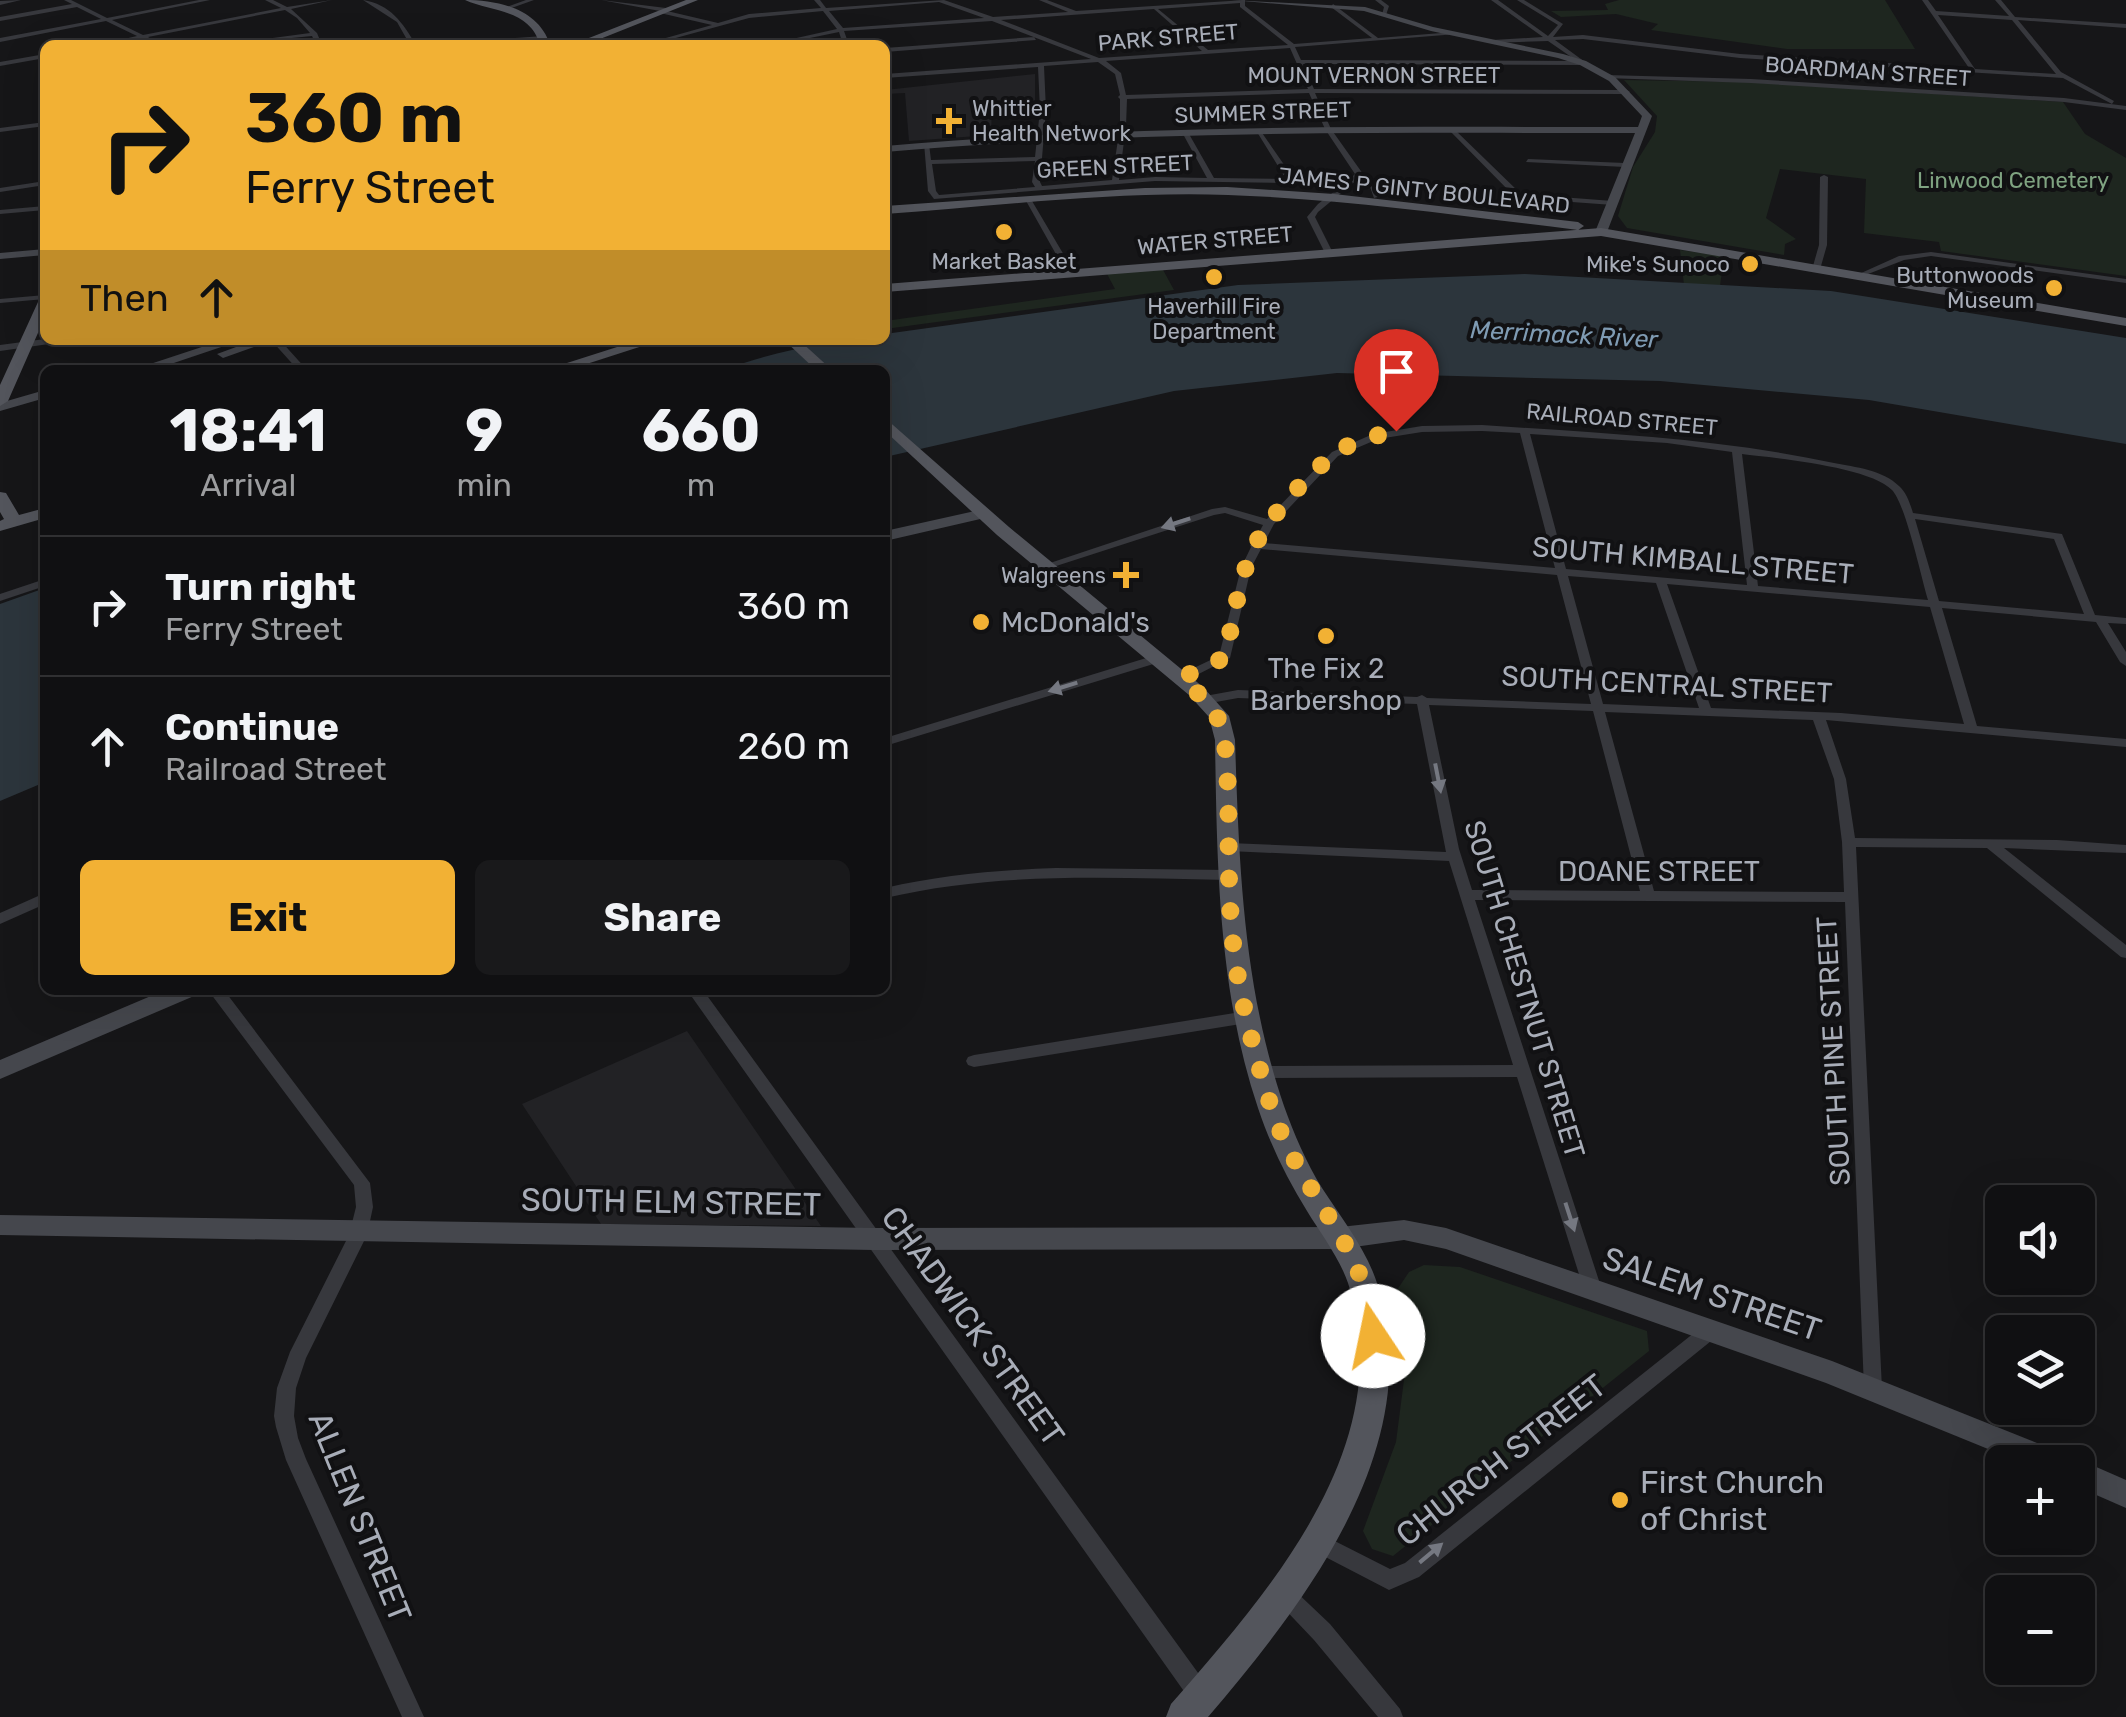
<!DOCTYPE html>
<html lang="en">
<head>
<meta charset="utf-8">
<style>
	body { margin:0; font-family:Rubik,sans-serif; background:#19191b; color:#f1f3f6; height:100vh; display:flex; flex-direction:column; font-size:38px; white-space:nowrap }
	* { box-sizing:border-box; margin:0 }
	p { font-size:32px; color:#9c9d9f }
	.icon { flex:none; width:55px; height:55px; fill:none; stroke:currentColor; stroke-width:2; stroke-linecap:round; stroke-linejoin:round }
	.map { position:relative; flex:1; overflow:hidden }
	.panel { position:absolute; left:40px; top:365px; width:850px; height:630px; display:flex; flex-direction:column; background:#101012; border-radius:15px; box-shadow:0 10px 40px #0002,0 0 0 2px #303032 }
	.panel>* { flex:none }
	.guide { position:absolute; left:40px; top:40px; width:850px; height:305px; border-radius:15px; box-shadow:0 10px 40px #0002,0 0 0 2px #303032; background:#f2b134; color:#111; overflow:hidden }
	.buttons { position:absolute; left:1985px; top:1185px; display:grid; gap:20px }
	.buttons a { display:grid; place-items:center; width:110px; height:110px; border-radius:15px; background:#101012; box-shadow:0 10px 40px #0002,0 0 0 2px #303032; font-size:50px }
	.pin { position:absolute; display:grid; place-items:center; width:85px; height:85px; color:#fff; margin:-102px -42px; border-radius:50% 50% 50% 0; rotate:-45deg; box-shadow:0 0 10px #0007 }
	.pin .icon { rotate:45deg }
	.me { position:absolute; width:110px; margin:-55px; rotate:349deg; stroke-linejoin:round; filter:drop-shadow(0 0 8px #0008) }
	.turn { display:flex; align-items:center; gap:35px; height:210px; padding:0 40px; font-size:45px }
	.turn .icon { width:130px; height:130px; stroke-width:2.5 }
	.turn b { display:block; font-size:70px; line-height:85px }
	.then { display:flex; align-items:center; height:95px; padding:0 40px; background:#0003; gap:20px; font-size:38px }
	.eta { display:flex; justify-content:space-evenly; align-items:center; height:170px; text-align:center }
	.eta b { font-size:60px; font-weight:700; line-height:70px }
	.action { display:flex; gap:20px; margin-top:auto; padding:20px 40px }
	.action a { flex:1; height:115px; border-radius:15px; background:#f2b134; color:#111; font-size:40px; font-weight:700; line-height:115px; text-align:center }
	.action a+a { background:#19191b; color:#f1f3f6 }
	ul { padding:0; list-style:none }
	li { display:flex; align-items:center; gap:30px; height:140px; padding:0 40px; border-top:2px solid #303032 }
	li div { flex:1 }
	li b { display:block; font-size:38px }
	li em { font-style:normal }
	.map>svg:first-child { display:block }
</style>
</head>
<body>
<div class="map">
<svg width="2126" height="1717" viewBox="0 0 2126 1717">
	<rect width="100%" height="100%" fill="#161618"/>
	<path fill="#222225" d="M1035 74V106L992 107 991 135 909 141 905 93 885 94V90Z
		M687 1031 821 1226 601 1224 522 1104Z"/>
	<path fill="#1e261f" d="M1619 0H1885L1915 49H1787L1651 30 1658 24 1616 14 1561 17 1551 11 1608 10 1605 4Z
		M1624 80 1746 82 2063 102 2085 134 2126 158V276L1941 251 1939 242 1864 233 1866 179 1780 169 1766 218 1796 239 1785 244 1784 255 1627 228 1618 216 1633 167 1655 132 1657 116Z
		M1680 250 1724 256 1720 286 1684 285Z
		M1162 268 1174 290 885 329V321L1115 289 1106 272Z
		M1424 1265 1460 1267 1647 1331 1649 1351 1393 1556 1372 1549 1363 1531 1396 1442 1405 1372 1397 1290 1409 1272Z"/>
	<path fill="#2c353c" d="M1525 274 1831 291 2126 338V444L1869 400 1660 381 1337 373 1174 391 885 457V370H722C777 351 827 340 885 340V334L1238 285Z
		M45 588V782L0 801V604Z"/>
	<g fill="none" stroke-linecap="round" stroke-linejoin="round">
		<path fill="#37383d" fill-rule="evenodd" d="M21 0 0 5V1Z
			M64 0H71L107 18 199 0H210L112 20 143 35 281 8 265 0H273L287 7 332 0 291 9 317 33 322 45H316L312 36 220 45 310 33 297 18 285 10 148 37 162 45H154L142 39 98 45 137 36 106 21 0 42V38L101 19 77 7 0 21V17L72 4Z
			M363 0C390 4 403 23 416 45H410L397 22Z
			M526 0H534L506 10 501 9Z
			M601 0 666 8 669 10 667 11 718 23 749 14 821 8 814 0H820L826 8 944 0 993 17 1068 12 1039 0H1047L1076 11 1245 0V6L1294 44 1372 38 1331 7 1333 4 1378 38 1454 32 1457 34 1295 47 1301 60 1577 61 1548 41 1491 43 1493 40 1543 37 1491 0H1498L1548 36 1558 25 1517 0H1524L1563 24 1553 37 1583 35 1740 54 1969 68 1922 0H1928L1936 11 2009 16 1995 0H2001L2015 17 2126 24V28L2018 20 2061 72 2114 101 2112 104 2063 78 1740 58 1583 39 1555 40 1585 62 1583 65 1303 64 1314 89 1627 90 1630 92 1627 94 1315 93 1331 129 1363 174 1360 177 1375 181 1381 196 1374 198 1369 184 1357 180 1318 212 1315 217 1332 251 1328 253 1324 251 1307 217 1318 204 1344 184 1155 181 934 199 928 191 924 143 929 144 931 160 1035 157 1040 110 1038 67 885 78V74L1091 59 992 21 844 31 849 45H843L839 32 776 45H765L837 29 823 11 749 18 650 45H641L712 25 660 13V11ZM939 2 984 18 843 28 829 11ZM1240 3V7L1288 45 1208 50 1158 9ZM1154 9 1202 51 1099 58 1001 20ZM1938 15 2012 20 2056 74 1975 69ZM1290 48 1308 89 1126 95 1121 73 1106 61ZM1098 62 1115 74 1120 95 1118 97 1120 99V126L1112 180 1042 186 1040 182 1046 110 1044 66ZM1309 93 1325 129 1355 174 1349 180 1294 179 1260 130 1257 132 1286 179 1214 178 1189 134 1186 132 1183 134 1207 178 1155 177 1119 180 1126 126 1127 99ZM1035 161 1032 182 1035 187 939 195 936 191 932 164Z
			M1375 0H1381L1389 6 1386 15H1382L1384 7Z
			M544 36 546 39 438 45 441 43Z
			M1034 37 1036 40 885 52V48Z
			M45 54V58L0 66V62Z
			M1607 75 1751 79 2064 98 2126 106V110L2064 102 1751 83 1605 78Z
			M45 122V126L0 132V128Z
			M1449 128H1453L1521 194 1613 201 1617 203 1613 205 1516 198 1449 130Z
			M1528 159 1625 163 1628 165 1625 167 1526 162Z
			M1824 175 1828 177 1827 245 1821 266 1817 268 1813 266 1819 245 1820 177Z
			M45 181V185L0 192V188Z
			M1025 199 1032 201 1074 272 1073 274 1066 272Z
			M45 206V210L0 214V210Z
			M1931 252 2126 279V283L1931 256 1904 260 1863 276 1859 274 1899 256Z
			M45 295V299L0 303V299Z
			M45 339 60 340 56 343 0 351V345Z
			M271 340H280L307 370H298Z
			M1482 425C1600 433 1718 438 1834 463 1855 467 1883 470 1899 486 1906 492 1910 503 1913 513L2062 534 2095 615 2126 618V624L2108 623 2126 652V666L2120 662 2096 622 1942 608 1977 726 2126 739V747L1826 720 1846 779 1855 838 2057 840 2126 845V853L2004 848 2126 945V958L2121 957 1987 848 1856 847 1882 1389 1880 1395 1873 1398 1866 1395 1864 1389 1845 902 1475 900 1602 1290 1599 1295 1593 1298 1587 1295 1584 1290 1517 1077 1261 1078 1255 1076 1253 1072 1255 1068 1261 1066 1513 1065 1449 861 1229 851 1222 847 1229 843 1446 852 1417 704 1238 698 1205 704 1199 700 1205 696 1238 690 1417 697 1422 695 1427 698 1591 704 1557 575 1261 549 1251 568 1230 658 1181 683 1177 682 1175 679 1177 676 1219 656 1241 568 1251 547 1250 545 1254 542 1263 525 1225 513 1214 515 1050 568H1042L1041 566 1212 509 1225 507 1267 519 1332 452 1373 434 1422 426ZM1482 431 1520 433 1555 568 1264 543 1274 524 1338 456 1378 439 1422 432ZM1530 434 1667 443 1732 452 1747 585 1566 569ZM1742 454C1776 458 1870 467 1892 490 1906 505 1921 577 1928 600L1758 586ZM1915 519 2054 539 2084 614 1939 601ZM1568 576 1656 583 1699 708 1603 704ZM1667 584 1930 607 1964 724 1841 713 1711 708ZM1429 705 1593 711 1640 891 1472 890 1459 849ZM1605 712 1813 720 1834 779 1842 842 1844 892 1654 891Z
			M45 579V586L0 601V594Z
			M1156 655 1162 659 1160 662 885 746V738Z
			M1056 868 1229 870 1236 875 1229 880C1111 878 1001 871 885 898V888C942 875 998 870 1056 868Z
			M45 893V904L0 924V913Z
			M208 990H224L370 1183 373 1207 367 1235 306 1358 296 1388 294 1416 298 1438 306 1459 424 1717H402L286 1460 276 1427 274 1416 277 1388 290 1352 349 1235 356 1207 354 1185Z
			M687 990H703L1209 1688 1212 1696 1209 1704 1201 1707 1193 1704Z
			M1247 1011 1252 1013 1255 1017 1252 1021 1247 1023 974 1067 968 1065 966 1061 968 1057 974 1055Z
			M1710 1323 1716 1325 1719 1331 1716 1337 1419 1577 1389 1590 1310 1549 1307 1542 1310 1535 1317 1532 1390 1569 1405 1563 1704 1325Z
			M1284 1584 1291 1587 1330 1624 1400 1709 1403 1717H1378L1314 1640 1277 1601 1274 1594 1277 1587Z"/>
		<path fill="#45474d" fill-rule="evenodd" d="M1231 0 1365 7 1433 27 1563 54 1586 61 1615 77 1652 116 1607 232 1601 235 1595 232 1635 133C1385 133 1134 130 885 152V146C1135 124 1387 127 1638 127L1642 116 1609 81 1580 65 1558 58 1431 31 1364 11Z
			M45 249V255L0 259V253Z
			M223 340H242L153 370H132Z
			M255 340H274L223 358 217 354Z
			M45 390V398L0 411V403Z
			M984 509 989 511V517L885 541V531Z
			M165 990H197L194 996 0 1079V1060Z
			M0 1215 874 1228 1340 1227 1404 1220 1446 1228 1832 1361 2062 1453 2066 1462H2020L1826 1383 1446 1249 1404 1240 1340 1249 874 1250 0 1235Z
			M2078 1459 2126 1480V1508L2078 1487V1462H2070Z"/>
		<path fill="#53555c" fill-rule="evenodd" d="M465 0C498 0 539 9 550 45H540C530 9 492 12 465 0Z
			M686 0H698L585 45H571Z
			M1227 187 1334 194 1578 222 1584 226 1578 230C1462 216 1345 199 1228 195 1114 191 999 206 885 214V206L1145 188Z
			M1601 228 2126 318V326L1601 236 885 292V284Z
			M45 298V317L8 401 0 406V385L38 302Z
			M639 340H661L568 370H545Z
			M784 340H799L832 370H816Z
			M885 418 1009 527 1203 687 1229 716 1235 740C1239 864 1243 987 1284 1106 1294 1134 1306 1162 1322 1188 1342 1219 1367 1250 1378 1286 1428 1446 1305 1603 1208 1717H1166L1171 1704C1268 1593 1401 1444 1348 1283 1339 1257 1321 1234 1307 1211 1287 1179 1270 1144 1258 1108 1218 989 1217 864 1215 740L1209 717 1189 695 997 535 885 431Z
			M0 492 6 493 19 515 45 508V518L0 531V521L4 519 0 512Z"/>
	</g>
	<defs><path id="oneway-solid" d="M-6-.8H1V-3.2L6.5 0L1 3.2V.8H-6Z" transform="scale(2.5)"/></defs>
	<g fill="#757881">
		<use href="#oneway-solid" transform="translate(1176 523) rotate(162)"/>
		<use href="#oneway-solid" transform="translate(1063 687) rotate(163)"/>
		<use href="#oneway-solid" transform="translate(1438 778) rotate(79)"/>
		<use href="#oneway-solid" transform="translate(1570 1217) rotate(72)"/>
		<use href="#oneway-solid" transform="translate(1431 1553) rotate(-40)"/>
	</g>
	<g fill="none" stroke-linecap="round" stroke-linejoin="round">
		<path stroke="#f2b134" stroke-width="18" stroke-dasharray="0 32.4" d="M1373 1336C1369 1308 1364 1280 1351 1255 1323 1201 1287 1161 1269 1100 1251 1041 1235 981 1231 920 1226 857 1232 791 1223 728L1210 704 1181 678 1224 658C1234 622 1238 579 1255 545 1270 516 1316 464 1344 448 1360 439 1379 435 1396 431"/>
	</g>
	<g fill="#f2b134" stroke="#111113" stroke-width="4">
		<path d="M944 106h10v10h10v10h-10v10h-10v-10h-10v-10h10z"/>
		<circle cx="1004" cy="232" r="10"/>
		<circle cx="1750" cy="264" r="10"/>
		<circle cx="1214" cy="277" r="10"/>
		<circle cx="2054" cy="288" r="10"/>
		<path d="M1121 560h10v10h10v10h-10v10h-10v-10h-10v-10h10z"/>
		<circle cx="981" cy="622" r="10"/>
		<circle cx="1326" cy="636" r="10"/>
		<circle cx="1620" cy="1500" r="10"/>
	</g>
	<g text-anchor="middle" stroke-width="8" stroke-linejoin="round" paint-order="stroke">
		<g font-size="22" fill="#a8adb8" stroke="#111113">
			<text transform="translate(1168 37) rotate(-5)" y="8">PARK STREET</text>
			<text transform="translate(1868 71) rotate(4)" y="8">BOARDMAN STREET</text>
			<text x="1374" y="83">MOUNT VERNON STREET</text>
			<text transform="translate(1263 112) rotate(-2)" y="8">SUMMER STREET</text>
			<text transform="translate(1115 166) rotate(-3)" y="8">GREEN STREET</text>
			<text transform="translate(1424 190) rotate(6)" y="8">JAMES P GINTY BOULEVARD</text>
			<text transform="translate(1215 240) rotate(-5)" y="8">WATER STREET</text>
			<text transform="translate(1622 419) rotate(5)" y="8">RAILROAD STREET</text>
		</g>
		<g font-size="22" fill="#a8adb8" stroke="#111113" text-anchor="end">
			<text x="972" y="116" text-anchor="start">Whittier<tspan x="972" dy="25">Health Network</tspan></text>
			<text x="1004" y="269" text-anchor="middle">Market Basket</text>
			<text x="1730" y="272">Mike's Sunoco</text>
			<text x="2034" y="283">Buttonwoods<tspan x="2034" dy="25">Museum</tspan></text>
			<text x="1214" y="314" text-anchor="middle">Haverhill Fire<tspan x="1214" dy="25">Department</tspan></text>
			<text x="1106" y="583">Walgreens</text>
		</g>
		<g font-size="22" fill="#7fa381" stroke="#111113">
			<text x="2013" y="188">Linwood Cemetery</text>
		</g>
		<g font-size="25" font-style="italic" fill="#7f9bb3" stroke="#111113">
			<text transform="translate(1564 334) rotate(3)" y="9">Merrimack River</text>
		</g>
		<g font-size="28" fill="#a8adb8" stroke="#111113">
			<text transform="translate(1693 560) rotate(5)" y="10">SOUTH KIMBALL STREET</text>
			<text transform="translate(1667 684) rotate(3)" y="10">SOUTH CENTRAL STREET</text>
			<text x="1659" y="881">DOANE STREET</text>
			<text transform="translate(1525 989) rotate(73)" y="10">SOUTH CHESTNUT STREET</text>
			<text transform="translate(1833 1051) rotate(-93)" y="10">SOUTH PINE STREET</text>
		</g>
		<g font-size="28" fill="#a8adb8" stroke="#111113" text-anchor="start">
			<text x="1001" y="632">McDonald's</text>
			<text x="1326" y="678" text-anchor="middle">The Fix 2<tspan x="1326" dy="32">Barbershop</tspan></text>
		</g>
		<g font-size="32" fill="#a8adb8" stroke="#111113">
			<text transform="translate(671 1202) rotate(1)" y="11">SOUTH ELM STREET</text>
			<text transform="translate(1712 1294) rotate(19)" y="11">SALEM STREET</text>
			<text transform="translate(973 1326) rotate(54)" y="11">CHADWICK STREET</text>
			<text transform="translate(1501 1460) rotate(-38)" y="11">CHURCH STREET</text>
			<text transform="translate(360 1517) rotate(68)" y="11">ALLEN STREET</text>
		</g>
		<g font-size="32" fill="#a8adb8" stroke="#111113" text-anchor="start">
			<text x="1640" y="1493">First Church<tspan x="1640" dy="37">of Christ</tspan></text>
		</g>
	</g>
</svg>
<div class="buttons">
<a><svg class="icon" aria-label="sound" viewBox="0 0 24 24"><path d="M4 9h4l5-4v14l-5-4H4zM17 9q2 3 0 6"/></svg></a>
<a><svg class="icon" aria-label="layers" viewBox="0 0 24 24"><path d="M12 4l9 5-9 5-9-5zM3 14l9 5 9-5"/></svg></a>
<a>+</a>
<a>−</a>
</div>
<div class="pin" style="left:1396px;top:431px;background:#d93025"><svg class="icon" aria-label="arrive" viewBox="0 0 24 24"><path d="M6 21V4h12l-3 4 3 4H6"/></svg></div>
<svg class="me" style="left:1373px;top:1336px" viewBox="-20 -20 40 40"><circle r="19" fill="#fff"/><path d="M0-13L10 11 0 6-10 11z" fill="#f2b134"/></svg>
<div class="guide">
<div class="turn"><svg class="icon" aria-label="right" viewBox="0 0 24 24"><path d="M7 20v-9h11M14 6l5 5-5 5"/></svg><div><b>360 m</b>Ferry Street</div></div>
<div class="then">Then<svg class="icon" aria-label="ahead" viewBox="0 0 24 24"><path d="M12 20V5M6 11l6-6 6 6"/></svg></div>
</div>
<section class="panel">
<div class="eta">
<div><b>18:41</b><p>Arrival</p></div>
<div><b>9</b><p>min</p></div>
<div><b>660</b><p>m</p></div>
</div>
<ul>
<li><svg class="icon" aria-label="right" viewBox="0 0 24 24"><path d="M7 20v-9h11M14 6l5 5-5 5"/></svg><div><b>Turn right</b><p>Ferry Street</p></div><em>360 m</em></li>
<li><svg class="icon" aria-label="ahead" viewBox="0 0 24 24"><path d="M12 20V5M6 11l6-6 6 6"/></svg><div><b>Continue</b><p>Railroad Street</p></div><em>260 m</em></li>
</ul>
<div class="action"><a>Exit</a><a>Share</a></div>
</section>
</div>
</body>
</html>
